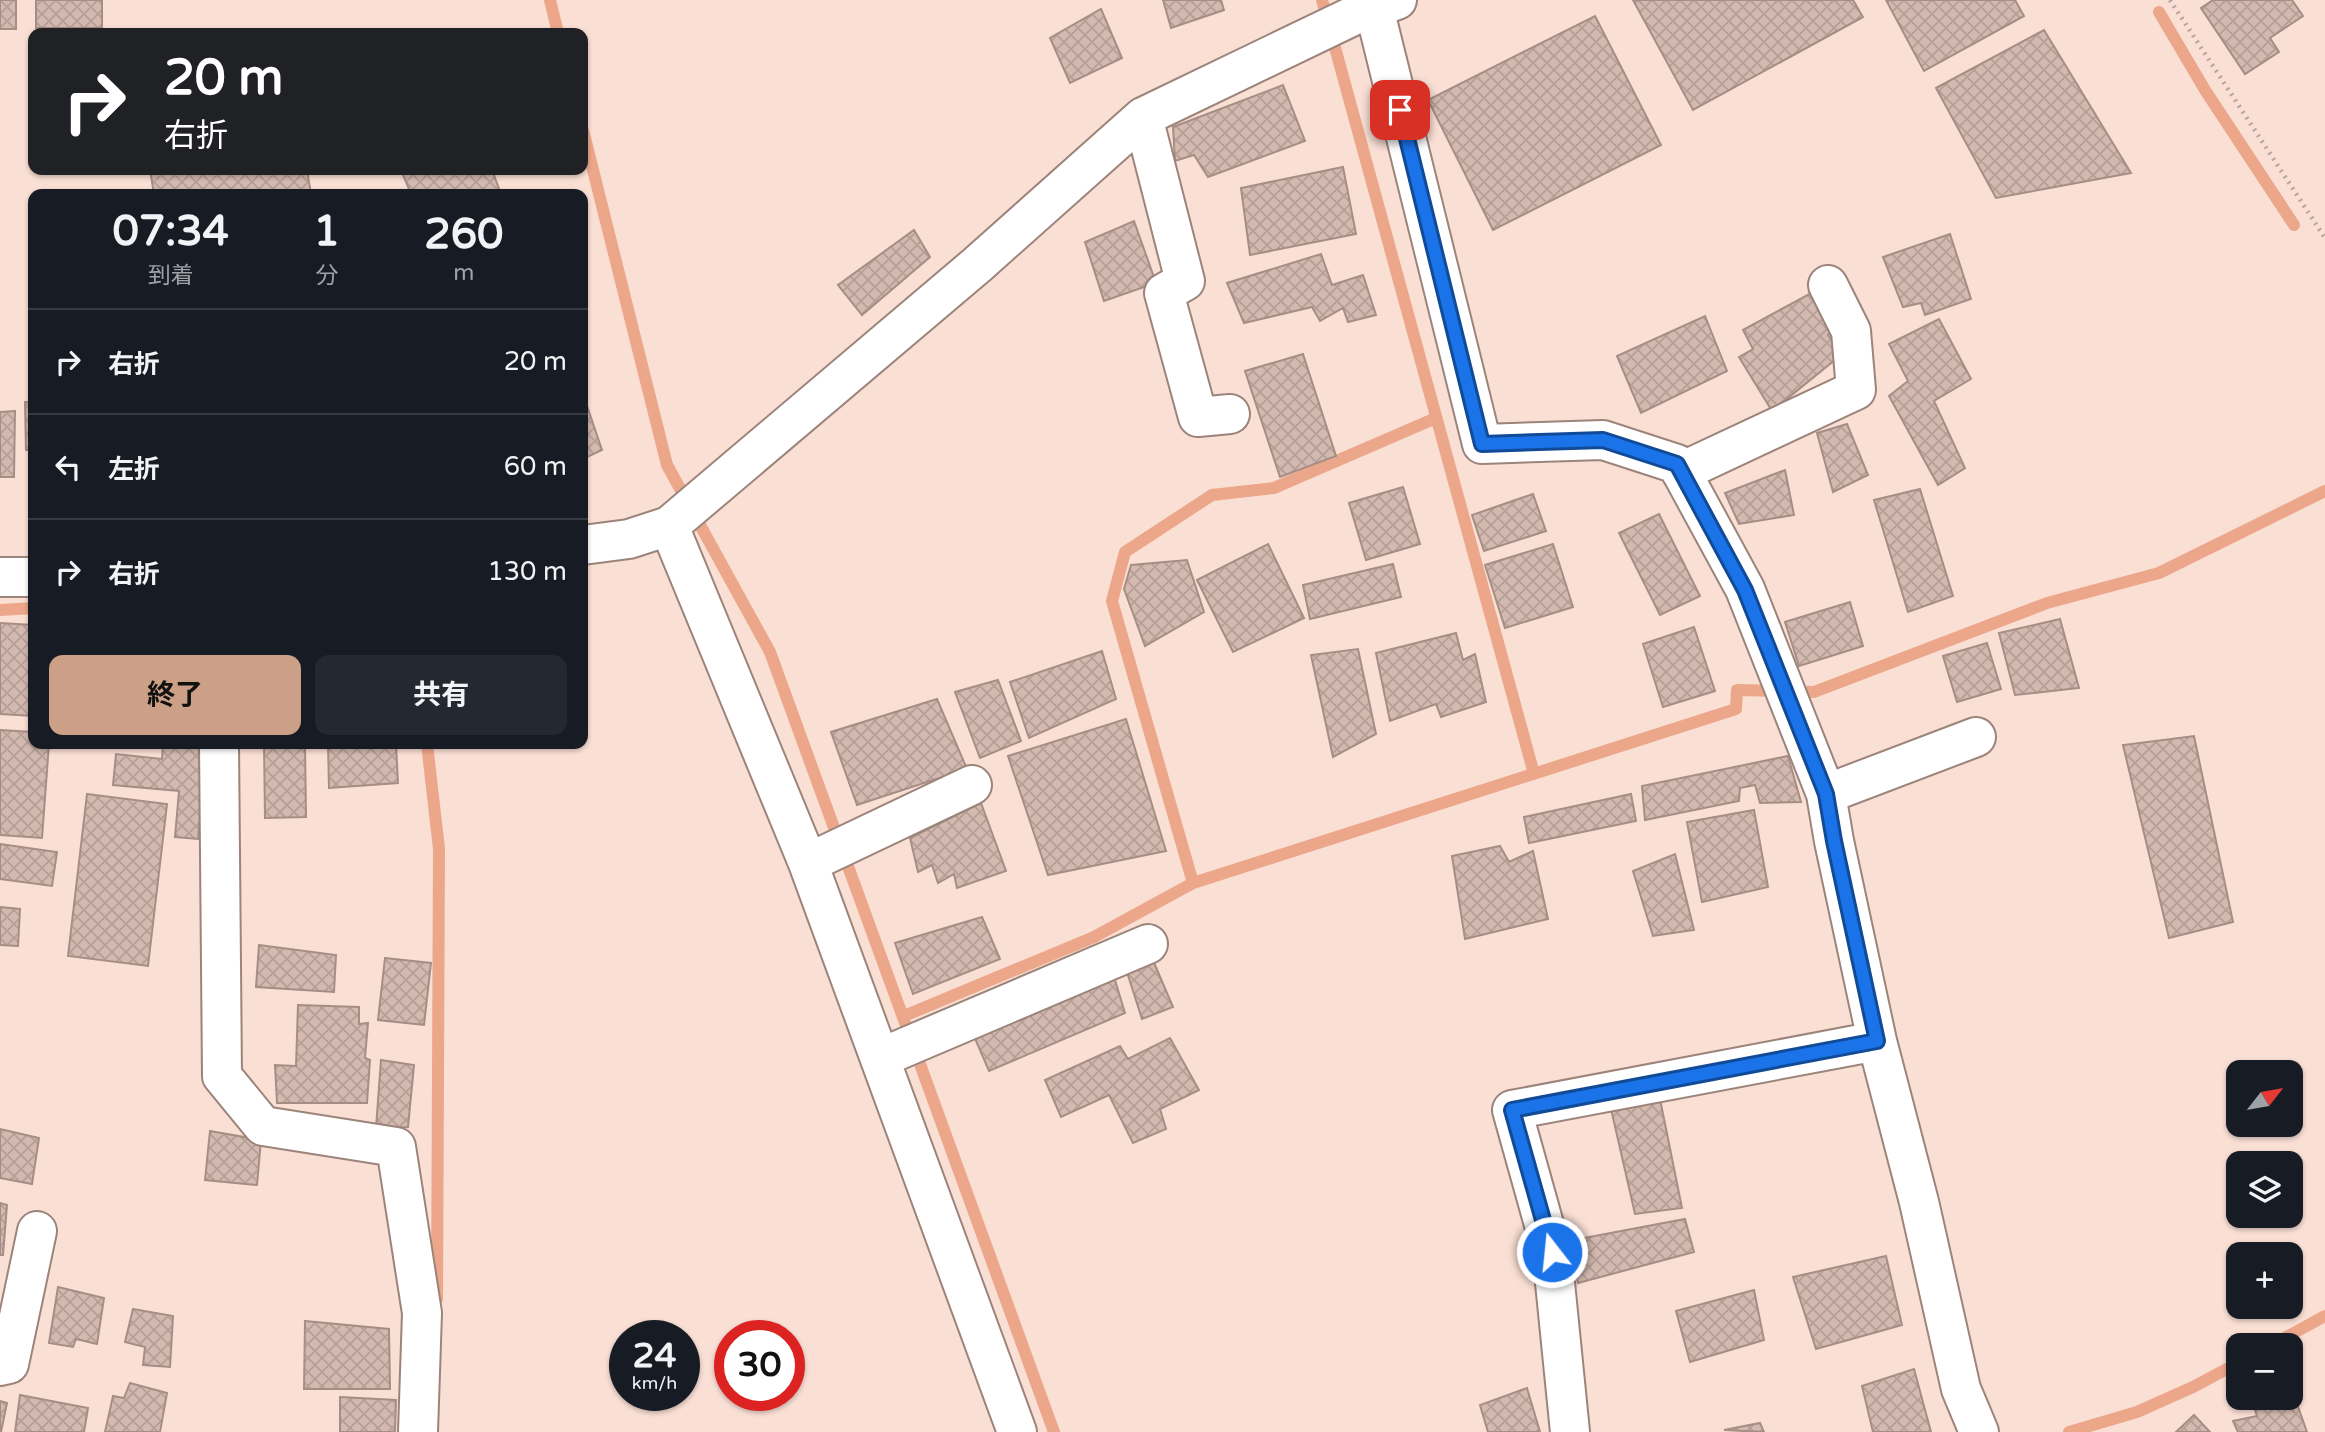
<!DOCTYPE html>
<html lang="ja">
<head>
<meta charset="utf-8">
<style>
	body { margin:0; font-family:"Varela Round","Noto Sans JP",sans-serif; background:#242831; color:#f1f3f6; height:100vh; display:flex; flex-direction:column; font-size:26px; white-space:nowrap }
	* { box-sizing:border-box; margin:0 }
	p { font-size:23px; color:#9ea1a6 }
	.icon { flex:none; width:38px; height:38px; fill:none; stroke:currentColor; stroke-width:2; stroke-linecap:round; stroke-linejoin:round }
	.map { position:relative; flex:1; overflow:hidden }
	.drawer { position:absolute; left:28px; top:189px; width:560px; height:560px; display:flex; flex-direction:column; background:#171b24; border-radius:14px; box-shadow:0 2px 5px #0004 }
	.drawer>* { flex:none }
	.hud { position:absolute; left:28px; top:28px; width:560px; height:147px; border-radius:14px; box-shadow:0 2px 5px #0004; background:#202124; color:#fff; overflow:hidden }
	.needle { width:46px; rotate:59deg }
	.controls { position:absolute; left:2226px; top:1060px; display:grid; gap:14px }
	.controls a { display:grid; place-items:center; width:77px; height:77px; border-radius:14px; background:#171b24; box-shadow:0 2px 5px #0004; font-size:35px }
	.speed { position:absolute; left:609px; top:1320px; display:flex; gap:14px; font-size:35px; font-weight:700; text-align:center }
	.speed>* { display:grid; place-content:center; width:91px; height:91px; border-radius:50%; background:#171b24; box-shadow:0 2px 5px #0004; line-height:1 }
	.speed small { font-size:18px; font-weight:400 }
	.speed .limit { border:10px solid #d22; background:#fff; color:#111 }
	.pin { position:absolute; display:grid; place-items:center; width:60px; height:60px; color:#fff; margin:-30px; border-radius:14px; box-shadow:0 4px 10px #0006 }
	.me { position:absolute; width:77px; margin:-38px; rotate:344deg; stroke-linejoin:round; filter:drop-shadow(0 0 5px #0008) }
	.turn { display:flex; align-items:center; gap:24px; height:147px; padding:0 21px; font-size:32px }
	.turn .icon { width:91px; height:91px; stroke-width:2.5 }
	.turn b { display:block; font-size:49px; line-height:60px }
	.eta { display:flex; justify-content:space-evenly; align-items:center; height:119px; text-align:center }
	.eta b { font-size:42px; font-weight:700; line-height:49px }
	.primary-button { display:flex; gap:14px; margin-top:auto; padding:14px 21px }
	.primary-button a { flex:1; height:80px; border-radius:14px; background:#cca087; color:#111; font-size:28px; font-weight:700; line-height:80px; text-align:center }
	.primary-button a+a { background:#242831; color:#f1f3f6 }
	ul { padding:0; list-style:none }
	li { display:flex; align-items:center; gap:21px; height:105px; padding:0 21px; border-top:2px solid #363941 }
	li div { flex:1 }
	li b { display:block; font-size:26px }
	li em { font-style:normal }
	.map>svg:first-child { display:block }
</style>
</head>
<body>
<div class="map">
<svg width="2325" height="1432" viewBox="0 0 2325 1432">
	<defs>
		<pattern id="building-cross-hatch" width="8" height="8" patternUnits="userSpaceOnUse" patternTransform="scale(1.75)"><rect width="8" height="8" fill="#d3b9af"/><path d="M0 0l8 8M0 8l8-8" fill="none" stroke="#b59f96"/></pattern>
	</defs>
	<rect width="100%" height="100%" fill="#fadfd5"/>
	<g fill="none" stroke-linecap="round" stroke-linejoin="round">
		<path stroke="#eca78b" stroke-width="12" d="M550 0 558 33
			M1322 0 1534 774
			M2159 12 2205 90 2294 225
			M583 130 667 465 770 652 1054 1432
			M0 610 33 608
			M427 744 439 849 437 1299
			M1193 883 1112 601 1125 552 1212 495 1274 488 1436 418
			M904 1016 1094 937 1193 883 1736 709 1737 690 1814 692 2047 603 2159 573 2325 491
			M2270 1346 2325 1316
			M2069 1432 2137 1412 2193 1387 2238 1363"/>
	</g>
	<path fill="url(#building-cross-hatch)" stroke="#a68e85" stroke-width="2" d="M0 0H16V29H0Z
		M36 0H102V28H36Z
		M1163 0H1221L1224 10 1171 28Z
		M1633 0H1853L1863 17 1693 110Z
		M1886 0H2015L2024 16 1924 71Z
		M2213 0H2292L2303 16 2270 38 2279 52 2245 74 2201 8Z
		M1101 9 1122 58 1070 83 1050 38Z
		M1595 16 1661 145 1493 230 1428 100Z
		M2044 30 2131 173 1996 198 1936 88Z
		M1283 85 1305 141 1208 177 1194 155 1175 161 1173 127Z
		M1343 167 1356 234 1250 255 1241 188Z
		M150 170H307L311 194H154Z
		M401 170H492L501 194H411Z
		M391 191 392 194H358Z
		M1134 221 1156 283 1104 301 1085 242Z
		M914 230 930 257 862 315 838 285Z
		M1950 234 1971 299 1925 315 1921 303 1903 307 1883 257Z
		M1321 254 1332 285 1363 275 1376 315 1348 322 1343 308 1320 321 1312 307 1244 323 1227 283Z
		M1813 292 1835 328 1828 335 1841 355 1772 411 1739 357 1753 349 1743 330Z
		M1705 316 1727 371 1641 413 1617 356Z
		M1939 319 1971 379 1934 401 1965 468 1938 485 1889 396 1908 381 1889 344Z
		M1303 354 1336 456 1280 477 1245 371Z
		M583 394 602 450 583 459Z
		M25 402H33V450H26Z
		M15 411 14 477H0V412Z
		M1847 424 1868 475 1833 492 1817 433Z
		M1785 470 1794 515 1739 524 1725 493Z
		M1403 487 1420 544 1366 560 1349 503Z
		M1920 489 1953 596 1908 612 1874 500Z
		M1533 494 1546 531 1484 551 1472 515Z
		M1659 514 1700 596 1660 615 1619 533Z
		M1268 544 1304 618 1233 652 1197 580Z
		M1553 544 1573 607 1505 628 1485 565Z
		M1187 560 1204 612 1145 646 1124 589 1131 565Z
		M1393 564 1401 597 1310 619 1303 585Z
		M1850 602 1863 646 1799 666 1785 622Z
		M2060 619 2079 688 2015 695 1999 633Z
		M0 623 33 625V716L0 714Z
		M1694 627 1715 691 1663 707 1643 644Z
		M1456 633 1463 660 1475 654 1486 702 1441 717 1436 704 1390 721 1376 653Z
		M1987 643 2001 689 1957 702 1943 656Z
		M1358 649 1376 734 1333 757 1311 655Z
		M1102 651 1116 699 1029 738 1010 682Z
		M998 680 1021 741 980 758 955 692Z
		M937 699 967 769 857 805 831 732Z
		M1126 719 1166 851 1048 875 1008 756Z
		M0 730 33 732V744H49L42 838 0 835Z
		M2194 736 2233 922 2169 938 2123 745Z
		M163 744 206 748 198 839 175 837 179 791 113 785 116 754 162 759Z
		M264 744H305L306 817 265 818Z
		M328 744H396L398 783 329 788Z
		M1788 756 1801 802 1760 803 1755 785 1740 788 1739 801 1645 820 1642 786Z
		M87 794 167 804 148 966 68 956Z
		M1631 794 1636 821 1529 843 1524 817Z
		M981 803 1006 871 957 888 954 874 938 883 932 865 918 872 910 838Z
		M1754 810 1768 887 1702 902 1687 822Z
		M0 844 57 852 52 886 0 879Z
		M1500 846 1509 862 1533 851 1548 919 1465 939 1452 856Z
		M1675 854 1694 930 1653 936 1633 871Z
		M0 907 20 909 18 946 0 945Z
		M982 917 1000 959 913 994 895 943Z
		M259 945 336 955 334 992 256 987Z
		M385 958 431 963 424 1025 378 1020Z
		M1152 958 1173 1007 1142 1019 1125 966Z
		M1111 967 1125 1013 989 1071 964 1013Z
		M298 1005 359 1007V1024L368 1023 365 1058 370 1060 367 1103H277L275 1065 296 1066Z
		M1170 1038 1199 1090 1160 1109 1166 1129 1133 1143 1109 1095 1061 1117 1045 1080 1120 1046 1128 1059Z
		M381 1060 414 1065 408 1127 376 1128Z
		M1660 1099 1682 1208 1635 1214 1611 1109Z
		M0 1129 39 1138 32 1184 0 1178Z
		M210 1131 261 1140 257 1185 205 1180Z
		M0 1203 7 1205 3 1255H0Z
		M1685 1219 1694 1252 1578 1283 1568 1241Z
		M1886 1256 1902 1325 1816 1349 1793 1277Z
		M58 1287 104 1298 97 1344 76 1339 73 1347 49 1343Z
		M1754 1290 1764 1340 1690 1362 1676 1311Z
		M133 1309 173 1316 170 1367 143 1365 145 1347 125 1342Z
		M305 1321 389 1329 390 1389H304Z
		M1914 1369 1931 1432H1873L1862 1386Z
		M130 1383 167 1393 160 1432H105L113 1396 124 1398Z
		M2291 1387 2307 1432H2238L2233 1421 2257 1416 2251 1398H2291Z
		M1527 1388 1540 1432H1488L1480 1405Z
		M20 1395 88 1408 84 1432H15Z
		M340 1397 396 1400 395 1432H340Z
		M0 1401 7 1403 1 1432H0Z
		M2194 1415 2210 1432H2176Z
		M1760 1423 1764 1432 1724 1430Z"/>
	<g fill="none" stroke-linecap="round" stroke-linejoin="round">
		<g stroke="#9c847b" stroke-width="42">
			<path id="minor" d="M1372 0 1482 444 1603 440 1677 464 1745 589 1826 794 1834 841 1877 1041 1919 1202 1961 1389 1979 1432
				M1143 117 1185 281 1164 293 1198 417 1230 414
				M1681 472 1856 390 1851 331 1828 285
				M669 526 808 863 1017 1432
				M583 545 629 539 669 526 977 265 1143 117 1353 16 1397 0
				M0 577H33
				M219 744 222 1076 263 1126 396 1147 422 1313 418 1432
				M1826 794 1976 737
				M808 863 972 785
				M880 1058 1148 944
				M0 1366 9 1364 37 1231
				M1570 1432 1552 1253 1512 1110 1877 1041"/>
		</g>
		<path stroke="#baa49c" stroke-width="4.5" stroke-dasharray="2 5" stroke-linecap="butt" d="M2170 0 2325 238"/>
		<use href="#minor" stroke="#fff" stroke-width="38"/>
	</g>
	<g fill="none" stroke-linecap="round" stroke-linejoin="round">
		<g stroke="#114b97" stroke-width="18">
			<path id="route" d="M1400 110 1482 444 1603 440 1677 464 1745 590 1826 794 1834 841 1877 1041 1512 1110 1552 1252"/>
		</g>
		<use href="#route" stroke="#1a73e8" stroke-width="12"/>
	</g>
</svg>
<div class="controls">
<a><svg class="needle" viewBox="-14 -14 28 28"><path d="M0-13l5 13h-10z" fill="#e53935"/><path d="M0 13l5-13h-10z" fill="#9ea1a6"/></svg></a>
<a><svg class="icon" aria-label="layers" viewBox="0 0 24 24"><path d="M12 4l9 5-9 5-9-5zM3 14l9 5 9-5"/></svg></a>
<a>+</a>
<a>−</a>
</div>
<div class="speed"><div>24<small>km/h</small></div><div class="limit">30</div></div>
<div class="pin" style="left:1400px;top:110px;background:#d93025"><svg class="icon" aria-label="arrive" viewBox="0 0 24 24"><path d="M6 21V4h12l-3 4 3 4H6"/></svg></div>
<svg class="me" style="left:1552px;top:1252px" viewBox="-20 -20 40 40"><circle r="17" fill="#1a73e8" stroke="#fff" stroke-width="3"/><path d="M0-11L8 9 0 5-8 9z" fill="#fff"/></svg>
<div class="hud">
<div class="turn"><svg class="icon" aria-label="right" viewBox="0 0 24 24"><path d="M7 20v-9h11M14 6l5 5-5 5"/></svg><div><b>20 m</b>右折</div></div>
</div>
<section class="drawer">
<div class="eta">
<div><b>07:34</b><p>到着</p></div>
<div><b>1</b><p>分</p></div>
<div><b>260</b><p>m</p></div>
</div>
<ul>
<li><svg class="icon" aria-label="right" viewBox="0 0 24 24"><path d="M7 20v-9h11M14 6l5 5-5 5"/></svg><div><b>右折</b></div><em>20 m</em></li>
<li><svg class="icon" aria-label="left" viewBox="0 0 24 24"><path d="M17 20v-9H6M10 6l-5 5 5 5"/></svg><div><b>左折</b></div><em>60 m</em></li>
<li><svg class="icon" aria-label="right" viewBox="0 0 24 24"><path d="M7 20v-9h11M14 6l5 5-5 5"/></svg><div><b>右折</b></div><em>130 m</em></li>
</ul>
<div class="primary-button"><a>終了</a><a>共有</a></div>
</section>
</div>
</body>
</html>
